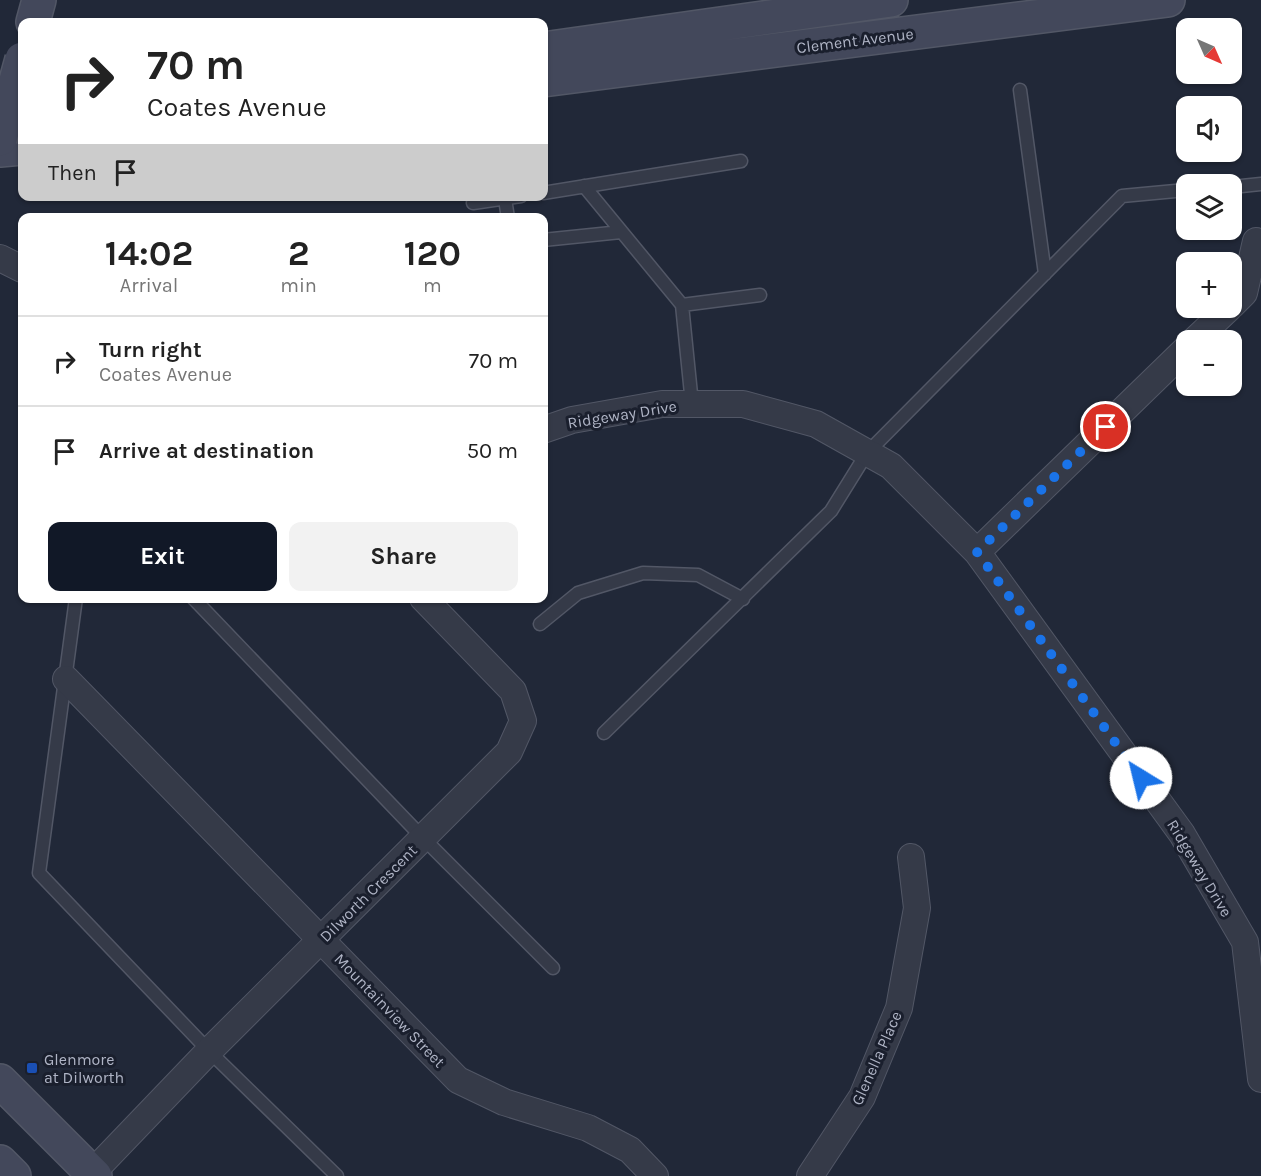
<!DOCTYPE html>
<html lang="en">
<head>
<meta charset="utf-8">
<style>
	body { margin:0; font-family:Karla,sans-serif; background:#f2f2f2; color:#222; height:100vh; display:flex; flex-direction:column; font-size:22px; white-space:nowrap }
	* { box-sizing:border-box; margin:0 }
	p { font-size:20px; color:#767676 }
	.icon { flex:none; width:33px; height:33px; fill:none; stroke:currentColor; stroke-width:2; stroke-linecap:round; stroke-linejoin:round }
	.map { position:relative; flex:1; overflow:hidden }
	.panel { position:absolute; left:18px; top:213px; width:530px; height:390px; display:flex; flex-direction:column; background:#fff; border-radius:12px; box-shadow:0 2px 4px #0004 }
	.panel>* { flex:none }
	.guide { position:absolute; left:18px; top:18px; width:530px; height:183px; border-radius:12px; box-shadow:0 2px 4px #0004; background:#fff; color:#222; overflow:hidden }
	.needle { width:39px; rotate:135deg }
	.buttons { position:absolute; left:1176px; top:18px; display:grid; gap:12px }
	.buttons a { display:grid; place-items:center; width:66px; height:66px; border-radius:12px; background:#fff; box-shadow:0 2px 4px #0004; font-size:30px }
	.pin { position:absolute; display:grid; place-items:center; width:51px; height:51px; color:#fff; margin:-26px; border:3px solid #fff; border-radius:50%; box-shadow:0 2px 6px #0007 }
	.me { position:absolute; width:66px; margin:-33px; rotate:324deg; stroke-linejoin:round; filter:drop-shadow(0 0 4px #0008) }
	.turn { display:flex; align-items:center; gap:21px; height:126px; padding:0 30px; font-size:27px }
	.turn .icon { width:78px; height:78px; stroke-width:2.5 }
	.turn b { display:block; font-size:42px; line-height:51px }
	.then { display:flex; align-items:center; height:57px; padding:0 30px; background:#0003; gap:12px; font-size:22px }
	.eta { display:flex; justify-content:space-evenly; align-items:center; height:102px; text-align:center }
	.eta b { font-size:36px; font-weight:700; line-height:42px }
	.action { display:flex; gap:12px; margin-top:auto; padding:12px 30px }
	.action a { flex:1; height:69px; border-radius:12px; background:#111827; color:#fff; font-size:24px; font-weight:700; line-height:69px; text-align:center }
	.action a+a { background:#f2f2f2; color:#222 }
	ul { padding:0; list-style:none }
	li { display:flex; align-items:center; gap:18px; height:90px; padding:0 30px; border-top:2px solid #e0e0e0 }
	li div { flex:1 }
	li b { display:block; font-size:22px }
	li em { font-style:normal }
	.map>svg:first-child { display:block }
</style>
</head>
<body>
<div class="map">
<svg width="1261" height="1176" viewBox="0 0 1261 1176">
	<rect width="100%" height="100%" fill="#212838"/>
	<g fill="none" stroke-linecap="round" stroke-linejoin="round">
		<g stroke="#525766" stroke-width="15">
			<path id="service" d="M1020 90 1045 274
				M584 186 682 305 692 404
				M1232 187 1261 184
				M543 193 741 161
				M505 199 508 218
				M473 203 521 196
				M543 240 621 232
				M682 305 760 295
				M76 598 39 873 209 1051 337 1176
				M193 598 423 838 553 968
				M540 624 578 593 643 573 698 575 743 599
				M604 733 831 511 867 453 1122 196 1186 190"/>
		</g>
		<g stroke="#525766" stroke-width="28">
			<path id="minor" d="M0 258 22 269
				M1232 305 1244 293 1256 241
				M1195 340 1229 308
				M543 430 572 420 662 404H743L816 424 891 466 977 552 1182 834 1245 942 1261 1079
				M977 552 1186 349
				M66 679 458 1080 504 1102 588 1128 630 1150 655 1176
				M92 1173 209 1051 509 752 523 721 513 691 423 598
				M810 1176 862 1097 899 1008 917 908 911 857"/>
		</g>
		<g stroke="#525766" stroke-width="36">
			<path id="secondary" d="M33 22 39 0
				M543 49 891 0
				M543 80 1168 0
				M0 150 22 148
				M0 1081 95 1176
				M0 1162 14 1176"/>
		</g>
		<use href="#service" stroke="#353a48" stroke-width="12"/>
		<use href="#minor" stroke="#353a48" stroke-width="26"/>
		<use href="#secondary" stroke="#43485b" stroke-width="33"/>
		<g stroke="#525766" stroke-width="36" stroke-linecap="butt">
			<path id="secondary-bridge" d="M0 139 22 59"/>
		</g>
		<use href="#secondary-bridge" stroke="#43485b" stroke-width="33"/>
	</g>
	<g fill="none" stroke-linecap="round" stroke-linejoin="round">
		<path stroke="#1a73e8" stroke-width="10" stroke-dasharray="0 18" d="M1106 427 977 552 1141 778"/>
	</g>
	<rect fill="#1a4fb4" stroke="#1a1f2d" stroke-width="2" x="26" y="1062" width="12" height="12" rx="3"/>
	<g text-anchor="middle" stroke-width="6" stroke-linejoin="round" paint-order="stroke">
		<g font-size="16" fill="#afb4c5" stroke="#1a1f2d">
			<text transform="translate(855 40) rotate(-7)" y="6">Clement Avenue</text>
			<text transform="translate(622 414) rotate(-9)" y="6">Ridgeway Drive</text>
			<text transform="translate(1200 868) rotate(59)" y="6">Ridgeway Drive</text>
			<text transform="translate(368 893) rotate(-45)" y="6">Dilworth Crescent</text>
			<text transform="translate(390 1010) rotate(46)" y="6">Mountainview Street</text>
			<text transform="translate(876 1058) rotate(-66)" y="6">Glenella Place</text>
		</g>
		<g font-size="16" fill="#afb4c5" stroke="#1a1f2d" text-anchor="start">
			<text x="44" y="1065">Glenmore<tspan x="44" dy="18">at Dilworth</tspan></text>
		</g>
	</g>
</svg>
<div class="buttons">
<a><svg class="needle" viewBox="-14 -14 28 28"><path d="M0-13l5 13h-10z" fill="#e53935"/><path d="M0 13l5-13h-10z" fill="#767676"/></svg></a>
<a><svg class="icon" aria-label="sound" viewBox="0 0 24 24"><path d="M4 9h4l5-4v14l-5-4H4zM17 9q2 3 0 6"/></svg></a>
<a><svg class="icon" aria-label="layers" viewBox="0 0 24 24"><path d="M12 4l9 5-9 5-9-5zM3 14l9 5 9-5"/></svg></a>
<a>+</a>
<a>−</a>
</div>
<div class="pin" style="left:1106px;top:427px;background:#d93025"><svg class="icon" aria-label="arrive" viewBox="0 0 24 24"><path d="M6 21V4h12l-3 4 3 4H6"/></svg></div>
<svg class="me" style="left:1141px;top:778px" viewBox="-20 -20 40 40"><circle r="19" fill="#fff"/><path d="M0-13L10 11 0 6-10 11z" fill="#1a73e8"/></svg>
<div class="guide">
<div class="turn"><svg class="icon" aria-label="right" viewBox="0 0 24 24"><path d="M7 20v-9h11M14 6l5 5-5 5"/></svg><div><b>70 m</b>Coates Avenue</div></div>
<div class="then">Then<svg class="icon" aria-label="arrive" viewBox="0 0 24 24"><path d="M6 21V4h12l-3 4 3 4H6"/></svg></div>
</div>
<section class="panel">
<div class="eta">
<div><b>14:02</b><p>Arrival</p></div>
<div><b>2</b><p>min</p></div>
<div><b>120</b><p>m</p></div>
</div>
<ul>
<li><svg class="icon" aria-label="right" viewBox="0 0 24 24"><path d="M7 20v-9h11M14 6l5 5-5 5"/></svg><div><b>Turn right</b><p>Coates Avenue</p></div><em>70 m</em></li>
<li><svg class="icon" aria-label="arrive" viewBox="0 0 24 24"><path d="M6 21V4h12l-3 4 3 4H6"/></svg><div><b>Arrive at destination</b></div><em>50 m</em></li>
</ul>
<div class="action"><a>Exit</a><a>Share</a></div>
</section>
</div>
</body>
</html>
